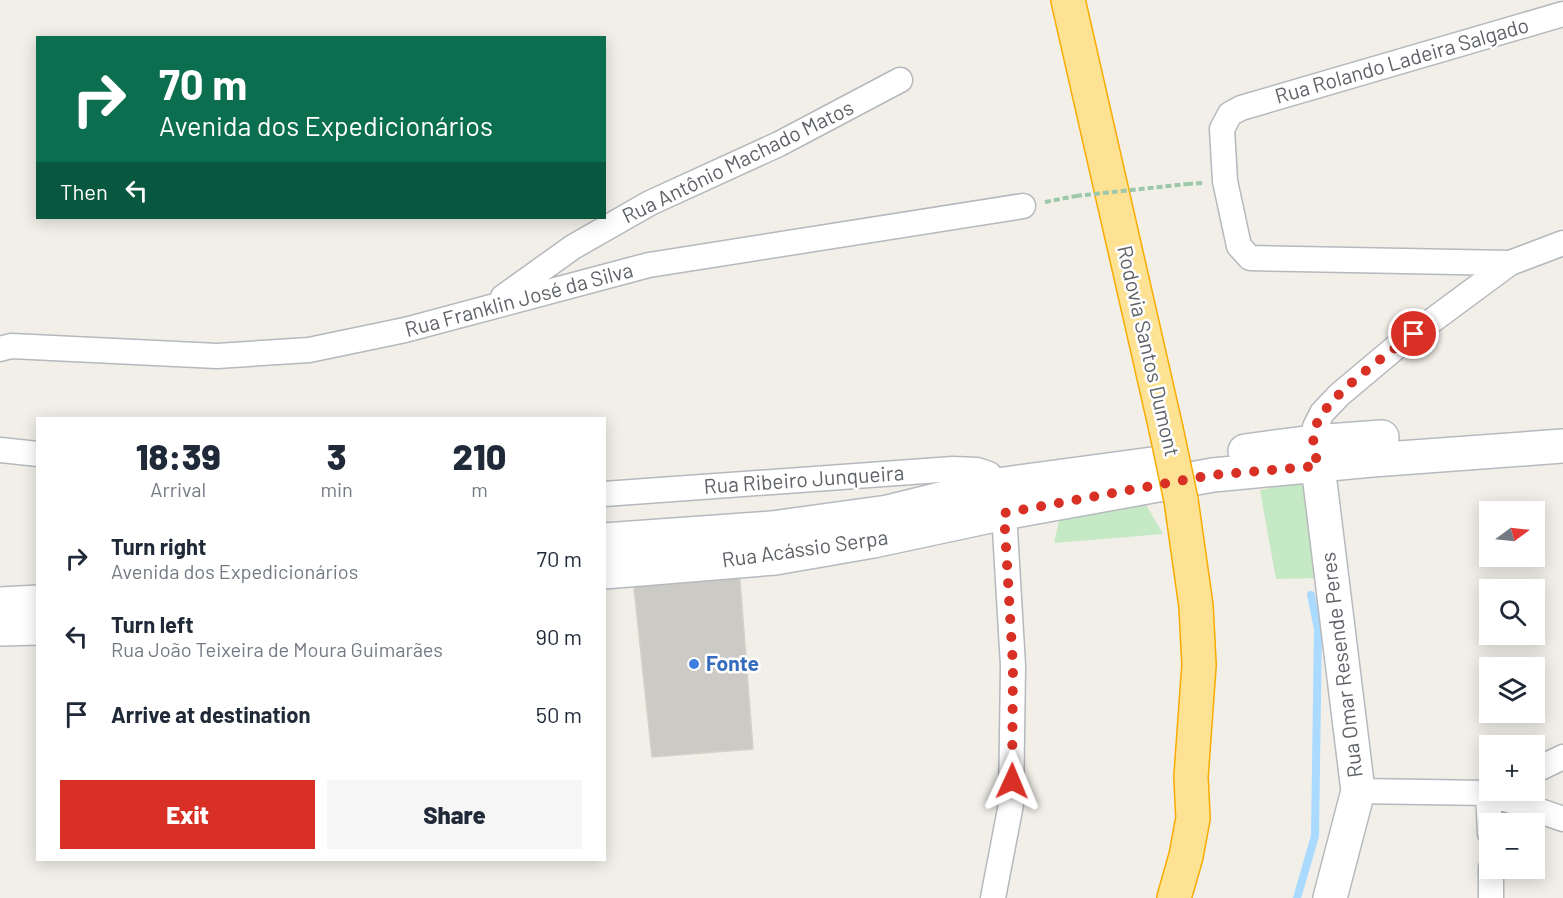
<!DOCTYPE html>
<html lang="en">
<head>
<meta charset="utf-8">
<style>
	body { margin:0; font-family:Barlow,sans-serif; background:#f6f6f7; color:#1f2937; height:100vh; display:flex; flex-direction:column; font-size:22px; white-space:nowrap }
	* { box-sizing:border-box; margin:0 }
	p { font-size:20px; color:#747a83 }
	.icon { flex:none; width:33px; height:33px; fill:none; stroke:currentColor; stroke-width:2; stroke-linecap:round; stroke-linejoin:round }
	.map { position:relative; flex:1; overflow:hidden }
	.sheet { position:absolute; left:36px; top:417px; width:570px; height:444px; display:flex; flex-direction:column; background:#fff; border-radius:0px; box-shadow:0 3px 15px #0003 }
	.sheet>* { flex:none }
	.guide { position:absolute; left:36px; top:36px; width:570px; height:183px; border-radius:0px; box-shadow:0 3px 15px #0003; background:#0b6e4f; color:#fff; overflow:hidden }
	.needle { width:39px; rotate:75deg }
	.tools { position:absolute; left:1479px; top:501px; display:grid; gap:12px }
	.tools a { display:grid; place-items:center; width:66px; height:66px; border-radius:0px; background:#fff; box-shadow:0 3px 15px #0003; font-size:30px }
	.pin { position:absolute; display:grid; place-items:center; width:51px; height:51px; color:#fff; margin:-26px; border:3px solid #fff; border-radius:50%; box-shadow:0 2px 6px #0007 }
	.me { position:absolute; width:66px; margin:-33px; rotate:1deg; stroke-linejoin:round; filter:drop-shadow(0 0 4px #0008) }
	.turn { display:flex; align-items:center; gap:21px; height:126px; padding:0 24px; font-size:27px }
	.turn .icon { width:78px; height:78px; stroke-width:2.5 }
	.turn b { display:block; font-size:42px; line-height:51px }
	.then { display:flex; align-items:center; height:57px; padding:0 24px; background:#0003; gap:12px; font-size:22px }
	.eta { display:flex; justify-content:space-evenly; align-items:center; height:102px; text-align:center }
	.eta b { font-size:36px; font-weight:800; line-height:42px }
	.action { display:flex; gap:12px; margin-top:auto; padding:12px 24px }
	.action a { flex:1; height:69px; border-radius:0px; background:#d93025; color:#fff; font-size:24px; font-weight:800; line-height:69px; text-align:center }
	.action a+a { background:#f6f6f7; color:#1f2937 }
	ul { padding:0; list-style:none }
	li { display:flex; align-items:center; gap:18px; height:78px; padding:0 24px }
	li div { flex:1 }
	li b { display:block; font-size:22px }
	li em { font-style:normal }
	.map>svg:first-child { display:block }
</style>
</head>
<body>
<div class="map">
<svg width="1563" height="898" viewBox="0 0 1563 898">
	<rect width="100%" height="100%" fill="#f1efe8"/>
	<path fill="#c5e8c5" d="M1302 482 1321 578 1276 579 1260 490Z
		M1145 503 1163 534 1054 543 1061 512Z"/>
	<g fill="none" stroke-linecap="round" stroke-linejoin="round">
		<path stroke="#aadaff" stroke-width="8" d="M1297 898 1315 836 1318 629 1311 595"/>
	</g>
	<path fill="#cccac5" stroke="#d6d1c6" stroke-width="1.5" d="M739 567 753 749 652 757 633 579Z"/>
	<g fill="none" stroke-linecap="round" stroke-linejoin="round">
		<g stroke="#b5b8bc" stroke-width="27">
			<path id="street" d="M1510 263 1250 258 1239 246 1225 181 1222 129 1230 114 1241 108 1563 14
				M503 297 573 247 650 203 779 144 900 80
				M0 349 11 346 217 356 309 350 405 330 649 265 1023 206
				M0 450 38 454
				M1316 458 1313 442 1315 427 1322 413 1339 395 1395 348 1510 263 1563 243
				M604 494 953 469 977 470 989 474 997 485 1004 513 1013 666 1011 804 993 898
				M1534 771 1563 757
				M1358 791 1488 793 1494 790
				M1490 833 1488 793 1563 819
				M1491 868V898"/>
		</g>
		<g stroke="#b6babf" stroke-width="36">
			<path id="secondary" d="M1245 451 1313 442 1382 437
				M1318 466 1358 791 1330 898
				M604 540 772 528 888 512 997 485 1167 462
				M604 572 775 558 873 541 1004 513 1213 475 1372 460 1563 446
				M0 604 38 602
				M0 629 38 628"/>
		</g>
		<g stroke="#f9ab00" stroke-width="36">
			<path id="highway" d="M1068 0 1166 429
				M1174 898 1186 856 1193 818 1191 777 1199 665 1196 606 1181 500"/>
		</g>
		<path stroke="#9cc7a9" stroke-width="4" stroke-dasharray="6 3" stroke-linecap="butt" d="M1187 184 1203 183
			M1045 202 1076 196"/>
		<use href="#street" stroke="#fff" stroke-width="24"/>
		<use href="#secondary" stroke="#fff" stroke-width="33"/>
		<use href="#highway" stroke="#fde293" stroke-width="33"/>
		<g stroke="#f9ab00" stroke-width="36" stroke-linecap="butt">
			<path id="highway-bridge" d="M1166 429 1181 500"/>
		</g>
		<path stroke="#9cc7a9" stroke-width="4" stroke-dasharray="6 3" stroke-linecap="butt" d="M1076 196 1187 184"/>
		<use href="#highway-bridge" stroke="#fde293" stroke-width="33"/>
	</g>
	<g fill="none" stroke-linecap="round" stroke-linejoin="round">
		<path stroke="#d93025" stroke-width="10" stroke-dasharray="0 18" d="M1012 781 1013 666 1004 513 1212 475 1318 466C1315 453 1311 442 1315 429 1322 399 1389 353 1414 334"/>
	</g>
	<circle fill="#3f7fe0" stroke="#fff" stroke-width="2" cx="694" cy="664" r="6"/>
	<g text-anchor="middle" stroke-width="5" stroke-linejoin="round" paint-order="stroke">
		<g font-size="21" fill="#5f6368" stroke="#fff">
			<text transform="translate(1402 61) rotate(-16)" y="7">Rua Rolando Ladeira Salgado</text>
			<text transform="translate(738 162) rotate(-26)" y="7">Rua Antônio Machado Matos</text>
			<text transform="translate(519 300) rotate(-15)" y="7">Rua Franklin José da Silva</text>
			<text transform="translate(1148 351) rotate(77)" y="7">Rodovia Santos Dumont</text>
			<text transform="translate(804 480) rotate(-4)" y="7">Rua Ribeiro Junqueira</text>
			<text transform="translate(805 549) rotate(-8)" y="7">Rua Acássio Serpa</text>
			<text transform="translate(1342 665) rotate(-97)" y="7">Rua Omar Resende Peres</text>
		</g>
		<g font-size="21" font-weight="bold" fill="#366cbe" stroke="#fff" text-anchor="start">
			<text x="706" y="671">Fonte</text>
		</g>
	</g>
</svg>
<div class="tools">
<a><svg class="needle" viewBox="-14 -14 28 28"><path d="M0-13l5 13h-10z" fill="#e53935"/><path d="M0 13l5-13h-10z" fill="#747a83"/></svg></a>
<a><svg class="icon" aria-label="search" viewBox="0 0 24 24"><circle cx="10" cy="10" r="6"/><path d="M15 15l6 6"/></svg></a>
<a><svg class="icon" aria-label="layers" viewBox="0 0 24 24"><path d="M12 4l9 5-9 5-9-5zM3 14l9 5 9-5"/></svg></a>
<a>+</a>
<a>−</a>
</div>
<div class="pin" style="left:1414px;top:334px;background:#d93025"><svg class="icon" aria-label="arrive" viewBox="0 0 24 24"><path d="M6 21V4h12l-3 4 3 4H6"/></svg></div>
<svg class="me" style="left:1012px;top:781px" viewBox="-20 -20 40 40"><path d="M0-17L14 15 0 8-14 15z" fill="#d93025" stroke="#fff" stroke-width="4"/></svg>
<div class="guide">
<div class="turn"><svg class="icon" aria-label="right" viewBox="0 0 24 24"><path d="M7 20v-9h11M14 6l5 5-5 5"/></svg><div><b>70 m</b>Avenida dos Expedicionários</div></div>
<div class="then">Then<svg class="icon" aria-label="left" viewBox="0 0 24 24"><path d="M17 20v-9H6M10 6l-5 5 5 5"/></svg></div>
</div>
<section class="sheet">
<div class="eta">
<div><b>18:39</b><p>Arrival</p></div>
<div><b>3</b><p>min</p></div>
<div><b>210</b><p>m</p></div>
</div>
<ul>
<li><svg class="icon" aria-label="right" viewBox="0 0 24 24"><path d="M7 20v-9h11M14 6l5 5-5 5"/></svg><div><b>Turn right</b><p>Avenida dos Expedicionários</p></div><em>70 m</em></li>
<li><svg class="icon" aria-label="left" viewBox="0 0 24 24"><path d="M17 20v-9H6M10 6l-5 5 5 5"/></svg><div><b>Turn left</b><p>Rua João Teixeira de Moura Guimarães</p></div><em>90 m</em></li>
<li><svg class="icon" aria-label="arrive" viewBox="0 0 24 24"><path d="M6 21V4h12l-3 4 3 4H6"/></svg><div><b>Arrive at destination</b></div><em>50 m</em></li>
</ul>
<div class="action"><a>Exit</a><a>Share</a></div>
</section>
</div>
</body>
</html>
